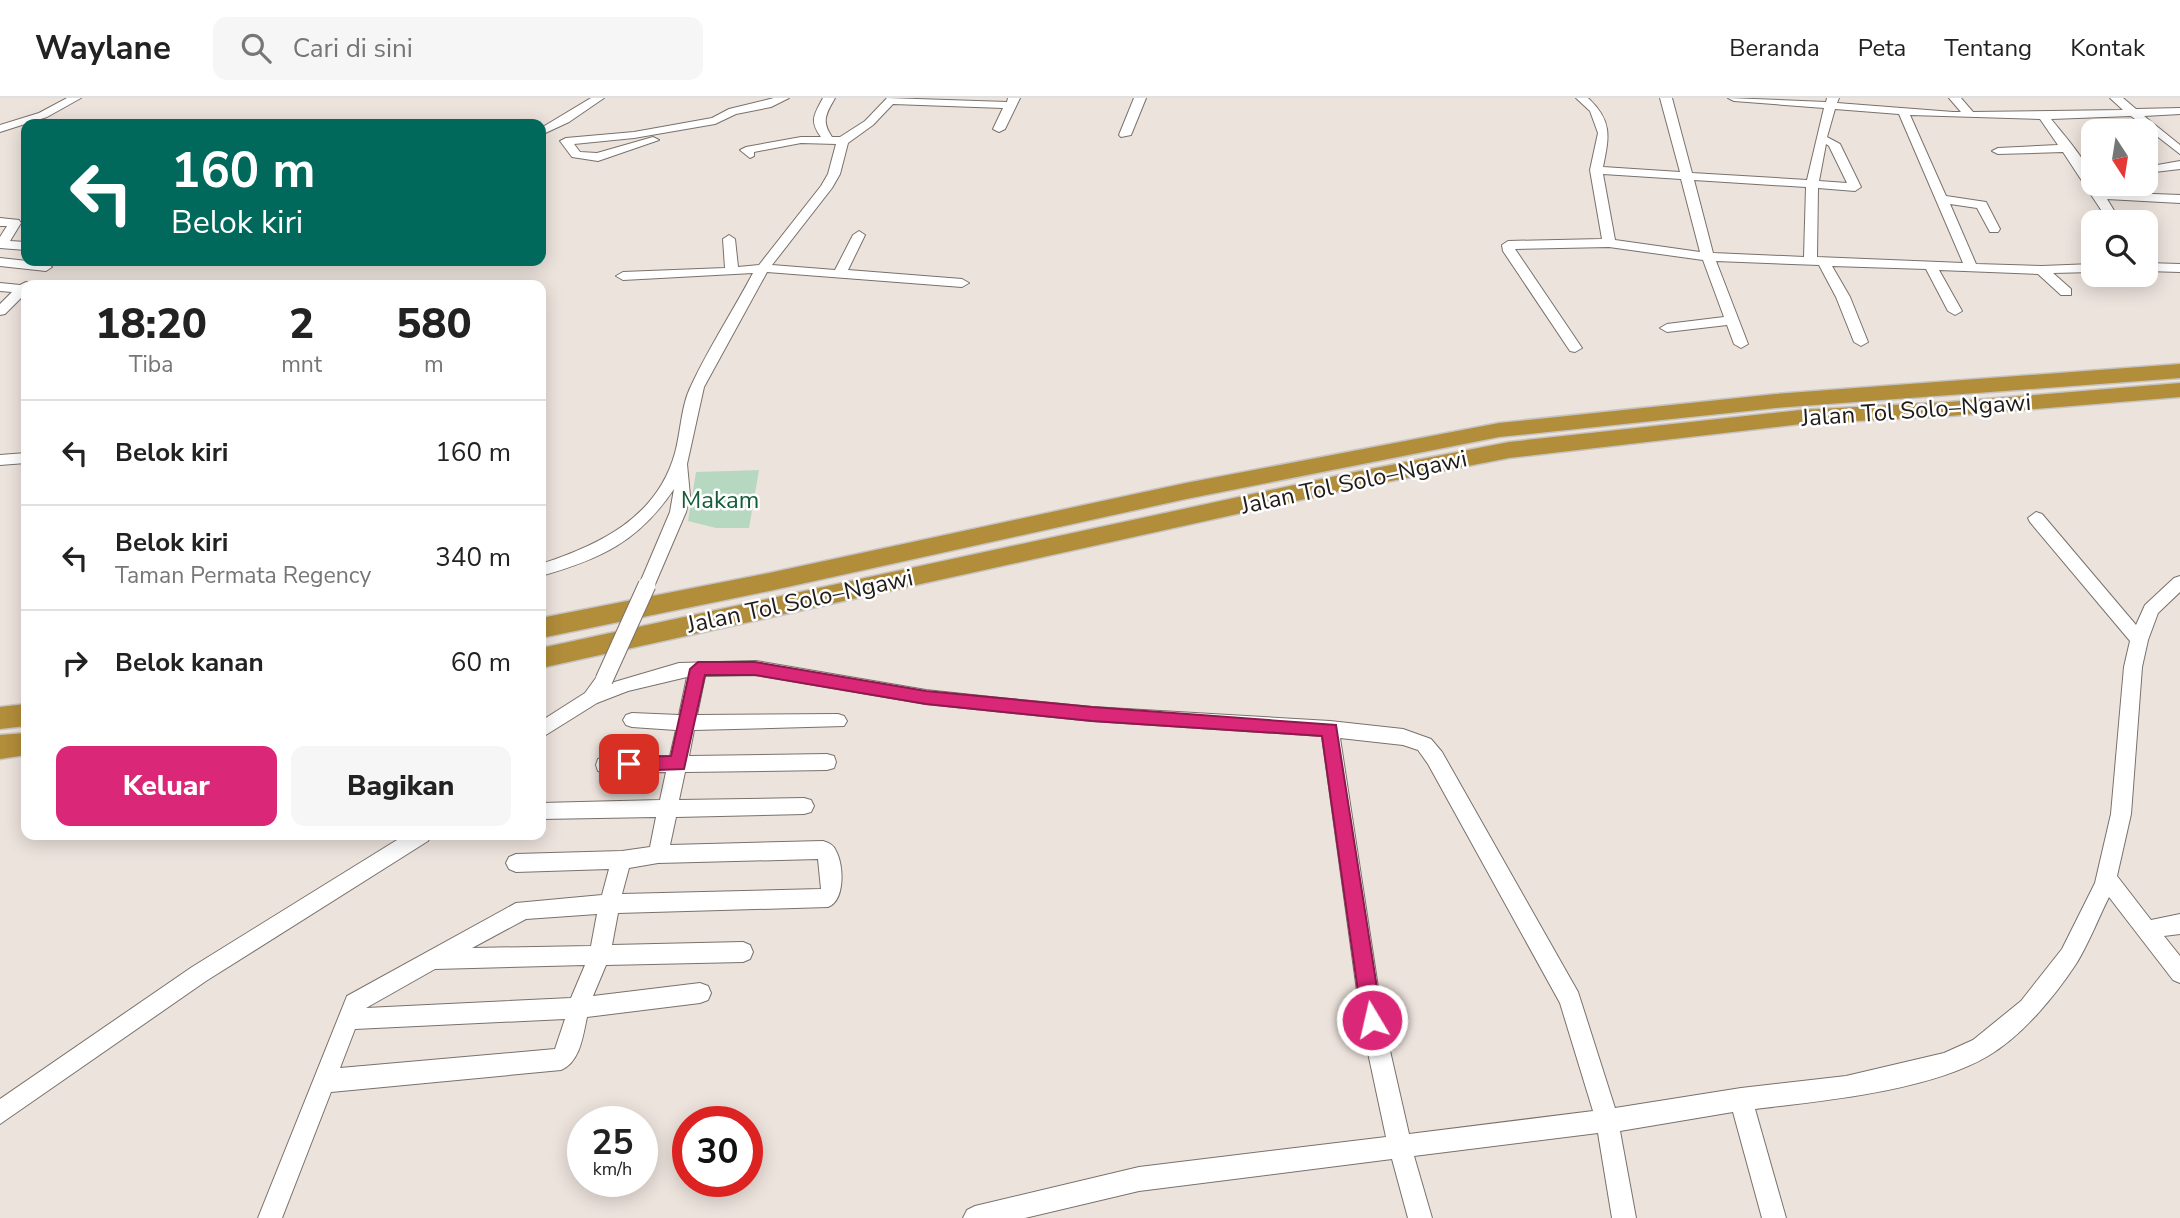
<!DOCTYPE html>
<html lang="id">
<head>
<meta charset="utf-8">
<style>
	body { margin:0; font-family:"Nunito Sans",sans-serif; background:#f6f6f6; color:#222; height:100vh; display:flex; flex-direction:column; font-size:26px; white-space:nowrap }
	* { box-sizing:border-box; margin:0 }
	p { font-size:23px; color:#767676 }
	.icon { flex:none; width:38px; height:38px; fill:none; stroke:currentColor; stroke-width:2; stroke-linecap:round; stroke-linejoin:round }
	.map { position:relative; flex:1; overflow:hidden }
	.drawer { position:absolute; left:21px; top:182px; width:525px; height:560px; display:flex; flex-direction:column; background:#fff; border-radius:14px; box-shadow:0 4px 18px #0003 }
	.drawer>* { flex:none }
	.hud { position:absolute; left:21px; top:21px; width:525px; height:147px; border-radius:14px; box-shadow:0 4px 18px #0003; background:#00695c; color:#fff; overflow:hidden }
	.needle { width:46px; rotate:168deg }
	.controls { position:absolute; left:2081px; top:21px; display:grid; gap:14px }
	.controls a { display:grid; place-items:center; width:77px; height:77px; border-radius:14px; background:#fff; box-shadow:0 4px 18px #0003; font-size:35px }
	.speed { position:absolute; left:567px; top:1008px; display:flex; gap:14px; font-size:35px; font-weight:700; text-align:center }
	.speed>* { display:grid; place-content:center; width:91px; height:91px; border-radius:50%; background:#fff; box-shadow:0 4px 18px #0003; line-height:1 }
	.speed small { font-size:18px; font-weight:400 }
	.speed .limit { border:10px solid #d22; background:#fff; color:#111 }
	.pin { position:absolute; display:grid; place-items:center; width:60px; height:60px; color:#fff; margin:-30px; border-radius:14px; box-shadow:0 4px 10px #0006 }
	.me { position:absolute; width:77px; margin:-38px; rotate:351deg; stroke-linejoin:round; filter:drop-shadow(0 0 5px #0008) }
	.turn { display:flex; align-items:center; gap:24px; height:147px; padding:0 35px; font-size:32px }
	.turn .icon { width:91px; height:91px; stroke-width:2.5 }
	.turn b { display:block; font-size:49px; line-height:60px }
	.eta { display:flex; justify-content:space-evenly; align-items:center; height:119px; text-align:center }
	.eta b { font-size:42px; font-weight:800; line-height:49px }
	.cta { display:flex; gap:14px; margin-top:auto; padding:14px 35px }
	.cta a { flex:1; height:80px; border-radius:14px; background:#db2777; color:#fff; font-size:28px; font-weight:800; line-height:80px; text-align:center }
	.cta a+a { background:#f6f6f6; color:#222 }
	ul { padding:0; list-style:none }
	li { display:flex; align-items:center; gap:21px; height:105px; padding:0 35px; border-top:2px solid #e0e0e0 }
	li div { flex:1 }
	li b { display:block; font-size:26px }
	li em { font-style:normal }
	header { display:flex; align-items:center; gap:42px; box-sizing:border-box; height:98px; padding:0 35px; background:#fff; border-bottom:2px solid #e0e0e0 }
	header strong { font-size:33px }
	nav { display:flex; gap:38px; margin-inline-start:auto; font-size:24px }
	.search { width:490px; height:63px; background:#f6f6f6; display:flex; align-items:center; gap:18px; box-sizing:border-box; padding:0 24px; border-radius:14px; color:#767676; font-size:26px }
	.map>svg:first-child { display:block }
</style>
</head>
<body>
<header>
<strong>Waylane</strong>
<div class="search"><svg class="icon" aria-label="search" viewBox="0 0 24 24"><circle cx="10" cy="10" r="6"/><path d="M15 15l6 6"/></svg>Cari di sini</div>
<nav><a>Beranda</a><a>Peta</a><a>Tentang</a><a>Kontak</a></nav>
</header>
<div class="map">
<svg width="2180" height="1120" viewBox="0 0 2180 1120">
	<rect width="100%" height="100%" fill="#ede3dd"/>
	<path fill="#b6d8c1" d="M759 372 749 430H716L688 423 696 374Z"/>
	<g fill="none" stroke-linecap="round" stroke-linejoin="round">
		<g stroke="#79716b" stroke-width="2">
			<path id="minor" d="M67 0H81L47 19 0 34V27L39 15Z
				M591 0H604L569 24 541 37V30Z
				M774 0H789L771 9 736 16 715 26 634 40 574 46 580 54 597 55 653 39 659 42 598 63 572 59 560 43 566 40 634 34 712 20 729 11Z
				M823 0H835C826 16 821 23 832 39H840L865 23 887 0 1007 4 1008 0H1020L1005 31 999 34 993 31 1003 10 893 6 873 27 848 45 840 76 832 90 772 167 835 172 853 137 859 133 865 137 848 172 962 181 969 185 962 189 767 174 704 289 687 366 690 398 686 414 653 491 647 493 639 487 670 414 674 391C638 444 601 461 541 478V466C599 447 657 420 675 355 681 333 681 308 691 288 709 249 733 213 753 175L623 182 616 178 623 174 725 170 723 141 729 137 735 141 738 169 759 167 821 88 828 76 836 46 801 45 754 54V58L750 60 740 52 746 49 801 39H821C809 23 814 17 823 0Z
				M1134 0H1146L1131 37 1121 39 1119 37Z
				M1576 0H1588C1613 23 1609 39 1603 69L1680 74 1660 0H1672L1692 75 1807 82 1824 10 1734 3 1728 0 1826 4 1827 0H1839L1837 5 1953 14H1961L1949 0H1961L1973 14 2123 12 2110 0H2123L2136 11 2180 10V16L2144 18 2180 47V56L2131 18 2051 21C2062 35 2093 69 2093 86H2097L2102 94 2180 97V105L2107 101 2121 124H2109L2063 54 1998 56 1992 53 1998 50 2058 47 2040 21 1910 17 1946 98 1986 104 2000 131 1998 134H1990L1977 110 1950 106 1976 166 2042 168 2093 166V174L2053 175 2071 191V197H2061L2038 176 1939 172 1962 213 1955 217 1948 213 1926 171 1832 168 1850 199 1868 244 1861 248 1854 244 1836 199 1819 167 1716 163 1748 246 1741 250 1734 246 1727 227 1667 234 1660 230 1667 226 1724 219 1703 162 1609 149 1515 151 1582 250 1575 254 1570 253 1503 153 1502 147 1508 143 1602 141 1590 72 1598 35 1590 13ZM1835 11 1899 16 1963 165 1817 159 1818 90 1855 93 1861 89 1840 46 1827 39ZM1826 46 1829 48 1847 85 1819 83ZM1603 76 1681 81 1700 154 1615 142ZM1694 82 1806 89 1804 159 1713 155Z
				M2180 63V71L2146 75V69Z
				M0 120 19 122 21 125 10 143 26 144V152L0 150V139L7 128H0Z
				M0 160 46 165 52 169 46 173 0 168Z
				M2146 165 2180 166V174L2146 173Z
				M283 183 290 187H267L269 184Z
				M26 184 32 187H26V195L5 216 0 217V206L12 194 0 193V185L20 187Z
				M26 355V365L0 367V357Z
				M2036 414 2042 416 2136 527 2145 507 2174 480 2180 478V494L2158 515 2148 542 2142 569 2131 716 2117 778 2151 822 2180 816V836L2164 838 2180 858V885L2173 882 2109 799C2098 821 2089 845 2076 866 2055 898 2022 938 1988 958 1929 993 1823 1003 1755 1011L1786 1120H1762L1733 1014 1620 1033 1636 1120H1612L1598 1035 1414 1058 1432 1120H1408L1392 1061 1139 1093 1025 1120H963L967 1112 975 1108 1139 1069 1386 1039 1361 922 1322 638 1092 623 926 606 756 577 705 578 697 617 838 616 844 618 847 623 844 628 694 632 689 658 827 656 834 658 836 664 834 670 827 672 685 674 679 702 804 700 811 702 814 708 811 714 804 716 676 719 670 747 823 743C829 745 834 747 836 753 844 767 845 803 828 809L618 815 612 847 743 844 750 847 753 854 750 861 743 864 606 867 593 898 700 885 708 888 711 895 708 902 700 905 587 919C583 938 580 964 561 972L331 994 282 1120H258L347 898 516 805 602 797 609 771 516 774 509 771 506 765 509 759 516 756 622 753 650 749 656 719 541 721V705L660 702 666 674 605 675 598 673 596 667 598 661 605 659 670 658 676 632 632 629 626 627 623 622 626 617 632 615 679 617 687 579 628 593 597 605 541 640V623L585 595 598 577H610L611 585 679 565 756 563 926 592 1000 600 1092 609 1330 623 1403 631 1431 641 1442 654 1578 894 1615 1010 1741 990 1846 978 1944 955 1973 942 2021 903 2062 851 2095 785 2111 716 2124 569 2130 543 2030 424 2028 420ZM1340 640 1403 647 1418 652 1428 666 1560 905 1593 1013 1409 1036 1383 922ZM818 761 821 791 622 796 629 770 658 765ZM597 816 591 848 472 850 526 821ZM585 867 571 900 366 910 435 871ZM565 921 555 951 340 970 355 931Z
				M405 737H431L428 743 206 883 0 1026V1001L192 869Z"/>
		</g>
		<g stroke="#c5c4c3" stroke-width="3">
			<path id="highway" d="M2180 266V280L1776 310 1499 339 1186 401 769 493 541 540V520L769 475 1186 385 1499 325 1776 296Z
				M2180 285V299L1949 318 1801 326 1509 360 1350 391 541 570V550L1350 375 1509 344 1801 312 1949 304Z
				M26 606V628L0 631V609Z
				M26 635V657L0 661V637Z"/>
		</g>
		<use href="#minor" fill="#fff" fill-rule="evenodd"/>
		<use href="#highway" fill="#b28d3a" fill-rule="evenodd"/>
		<g stroke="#79716b" stroke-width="19" stroke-linecap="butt">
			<path id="minor-bridge" d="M604 582 647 487"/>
		</g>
		<use href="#minor-bridge" stroke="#fff" stroke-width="17"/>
	</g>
	<path fill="#db2777" stroke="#8e194d" stroke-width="2" d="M698 564H755L926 593 1092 609 1336 627 1382 922 1379 929 1372 932 1365 929 1362 922 1322 638 1092 623 926 606 755 577H705L684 671 629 673 623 671 620 666 623 661 629 659 671 658 690 571Z"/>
	<g text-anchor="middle" stroke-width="5" stroke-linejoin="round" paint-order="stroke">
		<g font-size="24" fill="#201c1a" stroke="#fff">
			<text transform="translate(1916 312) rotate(-4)" y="8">Jalan Tol Solo–Ngawi</text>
			<text transform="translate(1354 384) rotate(-12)" y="8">Jalan Tol Solo–Ngawi</text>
			<text transform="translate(800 503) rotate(-12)" y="8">Jalan Tol Solo–Ngawi</text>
		</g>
		<g font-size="24" fill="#155c37" stroke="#fff">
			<text x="720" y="410">Makam</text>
		</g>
	</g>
</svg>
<div class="controls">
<a><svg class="needle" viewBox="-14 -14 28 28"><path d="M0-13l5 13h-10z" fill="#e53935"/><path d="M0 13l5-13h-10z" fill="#767676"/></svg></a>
<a><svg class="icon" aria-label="search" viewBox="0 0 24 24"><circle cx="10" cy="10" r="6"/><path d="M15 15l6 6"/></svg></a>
</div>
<div class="speed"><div>25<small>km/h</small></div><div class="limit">30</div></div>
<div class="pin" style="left:629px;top:666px;background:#d93025"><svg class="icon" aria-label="arrive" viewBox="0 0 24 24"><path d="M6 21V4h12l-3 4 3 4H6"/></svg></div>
<svg class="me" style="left:1372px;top:922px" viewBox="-20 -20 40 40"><circle r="17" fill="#db2777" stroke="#fff" stroke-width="3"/><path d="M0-11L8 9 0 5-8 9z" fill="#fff"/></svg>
<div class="hud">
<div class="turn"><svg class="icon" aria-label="left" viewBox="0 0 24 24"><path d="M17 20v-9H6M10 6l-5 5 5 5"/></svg><div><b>160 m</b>Belok kiri</div></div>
</div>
<section class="drawer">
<div class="eta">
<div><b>18:20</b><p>Tiba</p></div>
<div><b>2</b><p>mnt</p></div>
<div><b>580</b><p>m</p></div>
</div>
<ul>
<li><svg class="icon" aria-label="left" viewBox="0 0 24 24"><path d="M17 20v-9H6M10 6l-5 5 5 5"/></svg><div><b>Belok kiri</b></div><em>160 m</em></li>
<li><svg class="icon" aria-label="left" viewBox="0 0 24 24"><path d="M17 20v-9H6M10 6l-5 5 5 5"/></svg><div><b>Belok kiri</b><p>Taman Permata Regency</p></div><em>340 m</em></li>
<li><svg class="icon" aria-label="right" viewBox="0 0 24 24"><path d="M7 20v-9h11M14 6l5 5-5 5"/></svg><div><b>Belok kanan</b></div><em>60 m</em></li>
</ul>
<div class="cta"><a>Keluar</a><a>Bagikan</a></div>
</section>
</div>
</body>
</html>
